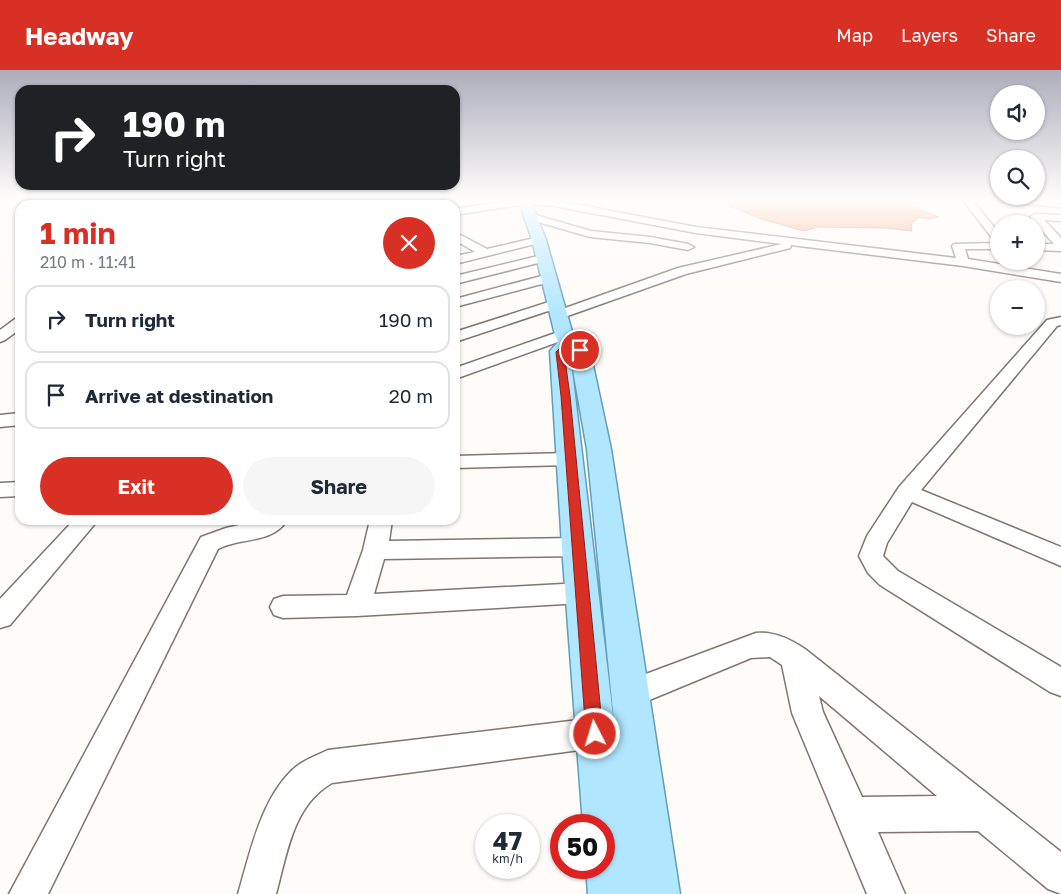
<!DOCTYPE html>
<html lang="en">
<head>
<meta charset="utf-8">
<style>
	body { margin:0; font-family:"Golos Text",sans-serif; background:#f6f6f7; color:#1f2937; height:100vh; display:flex; flex-direction:column; font-size:19px; white-space:nowrap }
	* { box-sizing:border-box; margin:0 }
	p { font-size:16px; color:#747a83 }
	.icon { flex:none; width:28px; height:28px; fill:none; stroke:currentColor; stroke-width:2; stroke-linecap:round; stroke-linejoin:round }
	.map { position:relative; flex:1; overflow:hidden }
	.sheet { position:absolute; left:15px; top:130px; width:445px; height:325px; display:flex; flex-direction:column; background:#fff; border-radius:15px; box-shadow:0 1px 4px #0004 }
	.sheet>* { flex:none }
	.guide { position:absolute; left:15px; top:15px; width:445px; height:105px; border-radius:15px; box-shadow:0 1px 4px #0004; background:#202124; color:#fff; overflow:hidden }
	.fabs { position:absolute; left:990px; top:15px; display:grid; gap:10px }
	.fabs a { display:grid; place-items:center; width:55px; height:55px; border-radius:50%; background:#fff; box-shadow:0 1px 4px #0004; font-size:25px }
	.speed { position:absolute; left:475px; top:744px; display:flex; gap:10px; font-size:25px; font-weight:700; text-align:center }
	.speed>* { display:grid; place-content:center; width:65px; height:65px; border-radius:50%; background:#fff; box-shadow:0 1px 4px #0004; line-height:1 }
	.speed small { font-size:12px; font-weight:400 }
	.speed .limit { border:8px solid #d22; background:#fff; color:#111 }
	.pin { position:absolute; display:grid; place-items:center; width:42px; height:42px; color:#fff; margin:-21px; border:2px solid #fff; border-radius:50%; box-shadow:0 1px 5px #0007 }
	.me { position:absolute; width:55px; margin:-28px; rotate:355deg; stroke-linejoin:round; filter:drop-shadow(0 0 4px #0008) }
	.turn { display:flex; align-items:center; gap:18px; height:105px; padding:0 25px; font-size:22px }
	.turn .icon { width:65px; height:65px; stroke-width:2.5 }
	.turn b { display:block; font-size:35px; line-height:42px }
	.round { display:grid; place-items:center; flex:none; width:52px; height:52px; border-radius:26px; background:#f6f6f7 }
	.summary { display:flex; align-items:center; justify-content:space-between; height:85px; padding:0 25px }
	h1 { font-size:30px; font-weight:700; line-height:38px; color:#d93025 }
	.primary-button { display:flex; gap:10px; margin-top:auto; padding:10px 25px }
	.primary-button a { flex:1; height:58px; border-radius:30px; background:#d93025; color:#fff; font-size:20px; font-weight:700; line-height:58px; text-align:center }
	.primary-button a+a { background:#f6f6f7; color:#1f2937 }
	ul { padding:0; list-style:none }
	li { display:flex; align-items:center; gap:15px; height:68px; margin:0 10px 8px; padding:0 15px; border:2px solid #e0e1e3; border-radius:15px }
	li div { flex:1 }
	li b { display:block; font-size:19px }
	li em { font-style:normal }
	header { display:flex; align-items:center; gap:30px; box-sizing:border-box; height:70px; padding:0 25px; background:#d93025; color:#fff }
	header strong { font-size:24px }
	nav { display:flex; gap:28px; margin-inline-start:auto; font-size:18px }
	.map>svg:first-child { display:block }
</style>
</head>
<body>
<header>
<strong>Headway</strong>
<nav><a>Map</a><a>Layers</a><a>Share</a></nav>
</header>
<div class="map">
<svg width="1061" height="824" viewBox="0 0 1061 824">
	<rect width="100%" height="100%" fill="#fefbf9"/>
	<path fill="#f5a278" stroke="#bd8163" d="M711 129H931L910 136 939 147 930 149 914 147 917 149 911 154 912 161 885 158 818 157 804 161 764 150Z"/>
	<g fill="none" stroke-linecap="round" stroke-linejoin="round">
		<g stroke="#82756f" stroke-width="3">
			<path id="minor" d="M58 129H101L136 132 164 129H199L195 132C150 136 107 135 62 132Z
				M260 129H272L281 135H269Z
				M336 129H353L336 135 323 134Z
				M368 129H381L391 135H378Z
				M412 129H437L453 133 455 135C445 135 436 134 426 133 417 132 404 135 393 135L395 133Z
				M518 129 554 130 696 157 956 188 952 176 954 174 996 173 962 129H971L999 163V179H965L968 189 1061 204V212L963 196 791 175 790 178 686 204 559 249 554 248 552 245 554 242 678 198 782 174 696 163 554 136 525 134 455 145V139Z
				M995 129 1061 131V137L999 132Z
				M532 144 591 161 650 167 688 174 694 177 688 180 650 173 590 167 528 149V145Z
				M1035 144 1061 145V151L1044 150 1061 168V181L1036 180V174H1054L1030 147Z
				M455 162 487 179 539 167 544 170 543 172 455 194V186L475 182 455 170Z
				M542 185 548 189 546 191 455 214V206Z
				M549 204 553 205 555 208 553 211 455 237V229Z
				M555 230 562 234 560 237 455 272V262Z
				M1061 247V255L1057 256 921 420 1061 477V496L912 432 887 473 883 486 898 501 1061 597V626L1050 622 880 515 868 503 859 486 867 466 899 417 1047 250Z
				M20 248V259L5 270 0 272V260L15 249Z
				M564 260 569 262 572 265 569 268 455 309V298Z
				M20 343V355L0 357V345Z
				M570 383 577 385 580 389 577 393 570 395 455 398V386Z
				M20 412V426L0 427V413Z
				M74 450H98L10 555 0 558V529Z
				M261 450H287C273 474 240 467 218 479L48 824H9L201 467 226 458Z
				M370 450H392L389 471 577 468 585 471 589 477 585 483 577 486 384 489 374 524 582 513 591 516 595 523 591 530 582 533 357 546 283 548 274 545 270 537 274 529 283 526 347 525 363 480Z
				M756 563C774 561 790 569 805 579L1061 782V824L1048 819 978 761 878 762 905 824H867L792 643 782 595 770 587 751 588 630 638 619 634 615 624 619 614ZM819 626 937 726 862 727 823 642Z
				M595 648 606 652 611 663 606 674 595 678 332 713C293 735 287 784 276 824H238C250 783 262 724 297 696 306 689 318 685 328 680Z"/>
		</g>
		<g stroke="#649eb6" stroke-width="3">
			<path id="major" d="M518 129H530L546 170 573 265 576 270 590 281 611 379 680 824H588L586 798H604V755H583L562 477 550 281 558 272 555 265 532 170ZM570 283 587 379 616 671Z"/>
		</g>
		<use href="#minor" fill="#fff" fill-rule="evenodd"/>
		<use href="#major" fill="#b0e7fe" fill-rule="evenodd"/>
	</g>
	<linearGradient id="sky" x2="0" y2="1"><stop stop-color="#adadbb"/><stop offset="0.53" stop-color="#fffdfc"/><stop offset="1" stop-color="#fffdfc" stop-opacity="0"/></linearGradient>
	<rect width="1061" height="245" fill="url(#sky)"/>
	<path fill="#d93025" stroke="#8d1f18" d="M568 270 584 280 580 283 569 277 564 282 570 326 603 664 601 669 595 672 589 669 586 664 561 326 556 282Z"/>
</svg>
<div class="fabs">
<a><svg class="icon" aria-label="sound" viewBox="0 0 24 24"><path d="M4 9h4l5-4v14l-5-4H4zM17 9q2 3 0 6"/></svg></a>
<a><svg class="icon" aria-label="search" viewBox="0 0 24 24"><circle cx="10" cy="10" r="6"/><path d="M15 15l6 6"/></svg></a>
<a>+</a>
<a>−</a>
</div>
<div class="speed"><div>47<small>km/h</small></div><div class="limit">50</div></div>
<div class="pin" style="left:580px;top:280px;background:#d93025"><svg class="icon" aria-label="arrive" viewBox="0 0 24 24"><path d="M6 21V4h12l-3 4 3 4H6"/></svg></div>
<svg class="me" style="left:595px;top:664px" viewBox="-20 -20 40 40"><circle r="17" fill="#d93025" stroke="#fff" stroke-width="3"/><path d="M0-11L8 9 0 5-8 9z" fill="#fff"/></svg>
<div class="guide">
<div class="turn"><svg class="icon" aria-label="right" viewBox="0 0 24 24"><path d="M7 20v-9h11M14 6l5 5-5 5"/></svg><div><b>190 m</b>Turn right</div></div>
</div>
<section class="sheet">
<div class="summary"><div><h1>1 min</h1><p>210 m · 11:41</p></div><a class="round" style="background:#d93025;color:#fff"><svg class="icon" aria-label="close" viewBox="0 0 24 24"><path d="M6 6l12 12M18 6L6 18"/></svg></a></div>
<ul>
<li><svg class="icon" aria-label="right" viewBox="0 0 24 24"><path d="M7 20v-9h11M14 6l5 5-5 5"/></svg><div><b>Turn right</b></div><em>190 m</em></li>
<li><svg class="icon" aria-label="arrive" viewBox="0 0 24 24"><path d="M6 21V4h12l-3 4 3 4H6"/></svg><div><b>Arrive at destination</b></div><em>20 m</em></li>
</ul>
<div class="primary-button"><a>Exit</a><a>Share</a></div>
</section>
</div>
</body>
</html>
